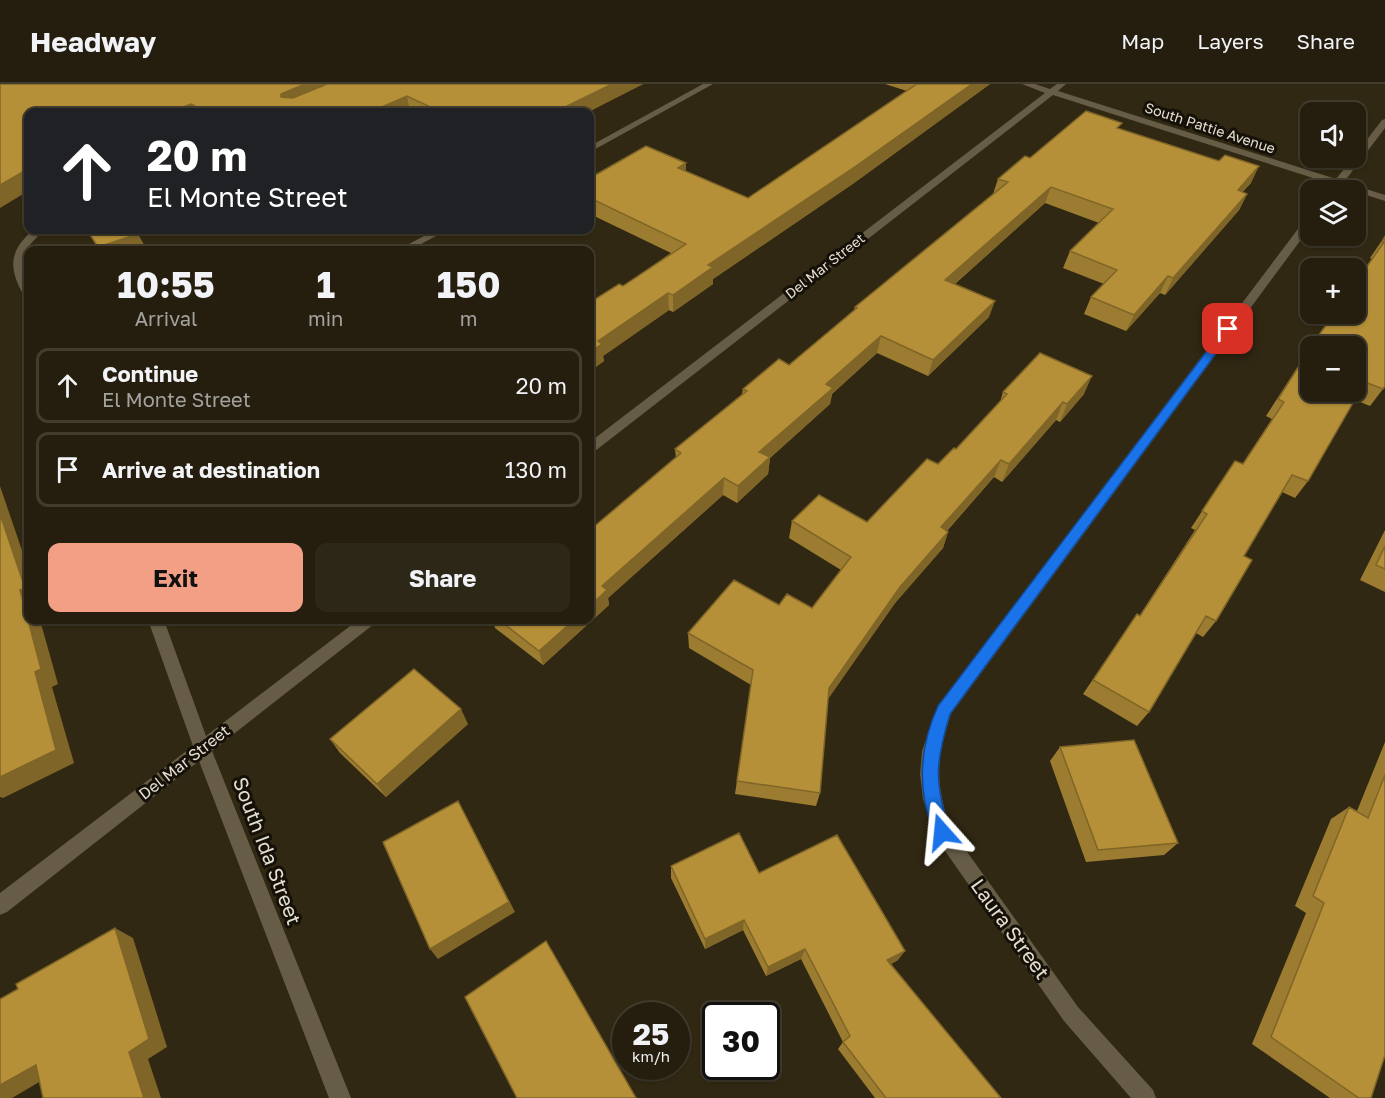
<!DOCTYPE html>
<html lang="en">
<head>
<meta charset="utf-8">
<style>
	body { margin:0; font-family:"Golos Text",sans-serif; background:#2d2717; color:#f1f3f6; height:100vh; display:flex; flex-direction:column; font-size:22px; white-space:nowrap }
	* { box-sizing:border-box; margin:0 }
	p { font-size:20px; color:#a3a29e }
	.icon { flex:none; width:33px; height:33px; fill:none; stroke:currentColor; stroke-width:2; stroke-linecap:round; stroke-linejoin:round }
	.map { position:relative; flex:1; overflow:hidden }
	.panel { position:absolute; left:24px; top:162px; width:570px; height:378px; display:flex; flex-direction:column; background:#251e0e; border-radius:12px; box-shadow:0 2px 4px #0004,0 0 0 2px #423c2e }
	.panel>* { flex:none }
	.hud { position:absolute; left:24px; top:24px; width:570px; height:126px; border-radius:12px; box-shadow:0 2px 4px #0004,0 0 0 2px #423c2e; background:#202124; color:#fff; overflow:hidden }
	.buttons { position:absolute; left:1300px; top:18px; display:grid; gap:12px }
	.buttons a { display:grid; place-items:center; width:66px; height:66px; border-radius:12px; background:#251e0e; box-shadow:0 2px 4px #0004,0 0 0 2px #423c2e; font-size:30px }
	.speed { position:absolute; left:612px; top:918px; display:flex; gap:12px; font-size:30px; font-weight:700; text-align:center }
	.speed>* { display:grid; place-content:center; width:78px; height:78px; border-radius:50%; background:#251e0e; box-shadow:0 2px 4px #0004,0 0 0 2px #423c2e; line-height:1 }
	.speed small { font-size:15px; font-weight:400 }
	.speed .limit { border:3px solid #111; border-radius:9px; background:#fff; color:#111 }
	.pin { position:absolute; display:grid; place-items:center; width:51px; height:51px; color:#fff; margin:-26px; border-radius:12px; box-shadow:0 3px 9px #0006 }
	.me { position:absolute; width:66px; margin:-33px; rotate:342deg; stroke-linejoin:round; filter:drop-shadow(0 0 4px #0008) }
	.turn { display:flex; align-items:center; gap:21px; height:126px; padding:0 24px; font-size:27px }
	.turn .icon { width:78px; height:78px; stroke-width:2.5 }
	.turn b { display:block; font-size:42px; line-height:51px }
	.eta { display:flex; justify-content:space-evenly; align-items:center; height:102px; text-align:center }
	.eta b { font-size:36px; font-weight:700; line-height:42px }
	.action { display:flex; gap:12px; margin-top:auto; padding:12px 24px }
	.action a { flex:1; height:69px; border-radius:12px; background:#f39f85; color:#111; font-size:24px; font-weight:700; line-height:69px; text-align:center }
	.action a+a { background:#2d2717; color:#f1f3f6 }
	ul { padding:0; list-style:none }
	li { display:flex; align-items:center; gap:18px; height:75px; margin:0 12px 9px; padding:0 12px; border:3px solid #423c2e; border-radius:12px }
	li div { flex:1 }
	li b { display:block; font-size:22px }
	li em { font-style:normal }
	header { display:flex; align-items:center; gap:36px; box-sizing:border-box; height:84px; padding:0 30px; background:#251e0e; border-bottom:2px solid #423c2e }
	header strong { font-size:28px }
	nav { display:flex; gap:33px; margin-inline-start:auto; font-size:21px }
	.map>svg:first-child { display:block }
</style>
</head>
<body>
<header>
<strong>Headway</strong>
<nav><a>Map</a><a>Layers</a><a>Share</a></nav>
</header>
<div class="map">
<svg width="1385" height="1014" viewBox="0 0 1385 1014">
	<rect width="100%" height="100%" fill="#312813"/>
	<g fill="none" stroke-linecap="round" stroke-linejoin="round">
		<path fill="#675d47" fill-rule="evenodd" d="M703 0H713L590 68V62Z
			M1022 0H1035L1050 5 1057 0H1066L1058 7 1336 95 1353 74H1356V70L1382 36 1385 35V44L1344 98 1385 111V117L1341 103 1338 106H1330L1332 100 1053 11 595 367 590 368V358L1045 9Z
			M1311 132V142L951 630C936 678 935 696 950 744L1078 923 1153 1006 1156 1014H1131L1064 937 936 754 923 715 920 690 922 667 938 622 1307 133Z
			M33 146H44C39 152 32 157 27 165 18 180 30 198 28 213L24 212C8 184 9 167 33 146Z
			M435 146H447L410 166H398Z
			M148 536H164L206 652 358 536H377L374 540 212 667 351 1014H329L199 677 7 828 0 831V809L193 662Z"/>
	</g>
	<path fill="#9c7c30" d="M0 0H643L588 28H28Z
		M885 0H990L854 99 713 195V200L673 228 669 226 603 272 604 277 590 287V214L594 216 623 202 671 169 590 130V94L686 87 748 114 907 7Z
		M1120 45 1251 99 1242 108 1247 110 1239 126 1165 211 1160 209 1126 247 1084 230 1091 213 1104 200 1063 184 1070 167 1099 139 1045 119 955 200 989 233 928 292 877 269 832 310 830 320 770 374 768 390 737 419 723 411 608 514 609 521 543 581 495 544 493 536H590L676 374 675 365 742 310 743 305 789 281 854 226 855 223 993 110 998 95 1030 74Z
		M1385 152 1383 305 1370 322 1355 316 1308 397 1295 414 1282 408 1244 472 1216 537 1203 553 1196 549 1149 628 1137 642 1083 610 1137 530 1140 531 1195 446 1191 444 1235 377 1243 380 1272 335 1266 332 1299 281 1372 175 1370 174Z
		M1003 308 1084 310 1060 338 1056 336 1002 398 994 393 947 447 948 448 943 464 895 519 828 615 820 709 816 722 735 710 751 601 689 564 688 549 779 521 812 524 841 486 789 454 792 437 867 438 938 380 956 365 1000 318Z
		M1385 446V508L1360 496Z
		M468 640 386 713 340 669 330 655Z
		M1385 658V971L1371 1014H1330L1252 960 1306 829 1295 822 1331 735 1349 723 1357 727Z
		M1060 663 1178 759 1164 771 1086 778 1050 677Z
		M671 782 759 789 898 876 891 880 1001 1014H875L838 965 843 958 801 875 766 892 743 846 705 865 671 794Z"/>
	<path fill="#7f6527" d="M305 0H346L287 26 281 13V10Z
		M612 0H643L588 28H555Z
		M972 0H990L854 99 713 195V200L673 228V211L708 181Z
		M407 12 410 28H370Z
		M191 20 195 28H170Z
		M686 79V96L678 84Z
		M1259 82 1251 99 1229 123 1238 106Z
		M28 85V107L0 124V101Z
		M1051 103 1045 119 941 212 945 196Z
		M1247 110 1239 126 1165 211 1173 194Z
		M138 150 147 166H100L98 163Z
		M1168 192 1160 209 1126 247 1134 231Z
		M668 209 669 226 603 272 604 277 590 287V268L598 257Z
		M995 217 989 233 928 292 933 276Z
		M881 252 877 269 832 310 830 320 770 374 768 390 737 419 738 402 759 368 826 300Z
		M1092 292 1084 310 1060 338 1067 320Z
		M1063 318 1056 336 1002 398 1009 380Z
		M1001 376 994 393 935 460 941 443Z
		M724 394 723 411 608 514 609 521 543 581 539 567 574 536H590V522L602 502Z
		M0 402 28 484V536H40L58 600 52 603 74 679 3 714 0 713V693L35 588 0 430Z
		M948 448 943 464 895 519 825 619 829 604 900 503Z
		M461 625 468 640 386 713 377 700Z
		M465 730 515 828 438 875 430 865Z
		M744 836 743 846 705 865V855Z
		M115 844 133 854 167 963 148 975 161 1014H144L129 968Z
		M805 865 801 875 766 892 768 883Z
		M905 867 898 876 881 886 887 876Z
		M36 981 58 987 12 1014H0V1001Z"/>
	<path fill="#b59038" stroke="#7f6527" stroke-width="1.5" d="M0 0H305L281 10V13L293 14 327 0H612L555 28H441L407 12 370 28H207L191 20 170 28H28V85L0 101Z
		M917 0H972L856 82 708 181 713 183 673 211 668 209 598 257 602 260 590 268V214L594 216 619 200 623 202 686 160 590 114V94L646 62 686 79 678 84 748 114Z
		M1086 27 1122 39 1117 44 1219 77 1225 71 1259 82 1238 106 1247 110 1173 194 1168 192 1134 231 1091 213 1117 186 1070 167 1113 125 1051 103 945 196 995 217 933 276 881 252 826 300 833 304 759 368 770 373 738 402 724 394 602 502 607 506 590 522V446L681 369 675 365 747 307 743 305 779 275 789 281 857 224 855 223 1008 98 998 95 1025 72 1030 74Z
		M87 146H135L138 150 98 163Z
		M1385 152V302L1383 305 1365 298 1308 397 1292 391 1244 472 1252 476 1216 537 1206 532 1149 628 1093 596 1137 530 1140 532 1207 430 1202 427 1235 377 1243 380 1284 318 1278 315 1311 263V308H1356V262H1311L1334 230H1356V198L1384 158H1382Z
		M1040 269 1092 292 1067 320 1063 318 1009 380 1001 376 941 443 948 448 900 503 829 604 820 709 737 697 753 586 688 549 734 496 779 521 787 510 812 524 851 473 792 437 819 411 867 438 927 375 938 380 954 364 956 365 1007 310 1003 308Z
		M0 430 25 504 20 506 41 585 35 588 56 666 0 693Z
		M1385 462V485L1376 481Z
		M499 536H574L539 567Z
		M414 585 461 625 377 700 330 655Z
		M1134 656 1178 759 1098 766 1060 663Z
		M1385 691V971L1371 1014H1359L1271 953 1324 819 1313 812 1349 723 1368 734Z
		M458 717 509 818 430 865 383 758Z
		M739 749 759 789 837 751 905 867 887 876 1001 1014H886L843 958 850 952 805 865 768 883 744 836 705 855 671 782Z
		M115 844 149 955 129 968 144 1014H43L36 981 0 1001V915L18 905 16 900Z
		M546 857 636 1014H517L465 913Z"/>
	<path fill="#1a73e8" stroke="#114b97" stroke-width="1.5" d="M1225 243 1234 245 950 630C935 680 934 698 950 748L948 754 942 756 936 754C917 710 918 666 938 622Z"/>
	<g text-anchor="middle" stroke-width="6" stroke-linejoin="round" paint-order="stroke">
		<g font-size="14" fill="#e4dfd2" stroke="#151108">
			<text transform="translate(1210 44) rotate(18)" y="5">South Pattie Avenue</text>
			<text transform="translate(825 182) rotate(-38)" y="5">Del Mar Street</text>
		</g>
		<g font-size="16" fill="#e4dfd2" stroke="#151108">
			<text transform="translate(184 678) rotate(-38)" y="6">Del Mar Street</text>
		</g>
		<g font-size="20" fill="#e4dfd2" stroke="#151108">
			<text transform="translate(267 767) rotate(69)" y="7">South Ida Street</text>
			<text transform="translate(1010 845) rotate(54)" y="7">Laura Street</text>
		</g>
	</g>
</svg>
<div class="buttons">
<a><svg class="icon" aria-label="sound" viewBox="0 0 24 24"><path d="M4 9h4l5-4v14l-5-4H4zM17 9q2 3 0 6"/></svg></a>
<a><svg class="icon" aria-label="layers" viewBox="0 0 24 24"><path d="M12 4l9 5-9 5-9-5zM3 14l9 5 9-5"/></svg></a>
<a>+</a>
<a>−</a>
</div>
<div class="speed"><div>25<small>km/h</small></div><div class="limit">30</div></div>
<div class="pin" style="left:1228px;top:245px;background:#d93025"><svg class="icon" aria-label="arrive" viewBox="0 0 24 24"><path d="M6 21V4h12l-3 4 3 4H6"/></svg></div>
<svg class="me" style="left:942px;top:748px" viewBox="-20 -20 40 40"><path d="M0-17L14 15 0 8-14 15z" fill="#1a73e8" stroke="#fff" stroke-width="4"/></svg>
<div class="hud">
<div class="turn"><svg class="icon" aria-label="ahead" viewBox="0 0 24 24"><path d="M12 20V5M6 11l6-6 6 6"/></svg><div><b>20 m</b>El Monte Street</div></div>
</div>
<section class="panel">
<div class="eta">
<div><b>10:55</b><p>Arrival</p></div>
<div><b>1</b><p>min</p></div>
<div><b>150</b><p>m</p></div>
</div>
<ul>
<li><svg class="icon" aria-label="ahead" viewBox="0 0 24 24"><path d="M12 20V5M6 11l6-6 6 6"/></svg><div><b>Continue</b><p>El Monte Street</p></div><em>20 m</em></li>
<li><svg class="icon" aria-label="arrive" viewBox="0 0 24 24"><path d="M6 21V4h12l-3 4 3 4H6"/></svg><div><b>Arrive at destination</b></div><em>130 m</em></li>
</ul>
<div class="action"><a>Exit</a><a>Share</a></div>
</section>
</div>
</body>
</html>
